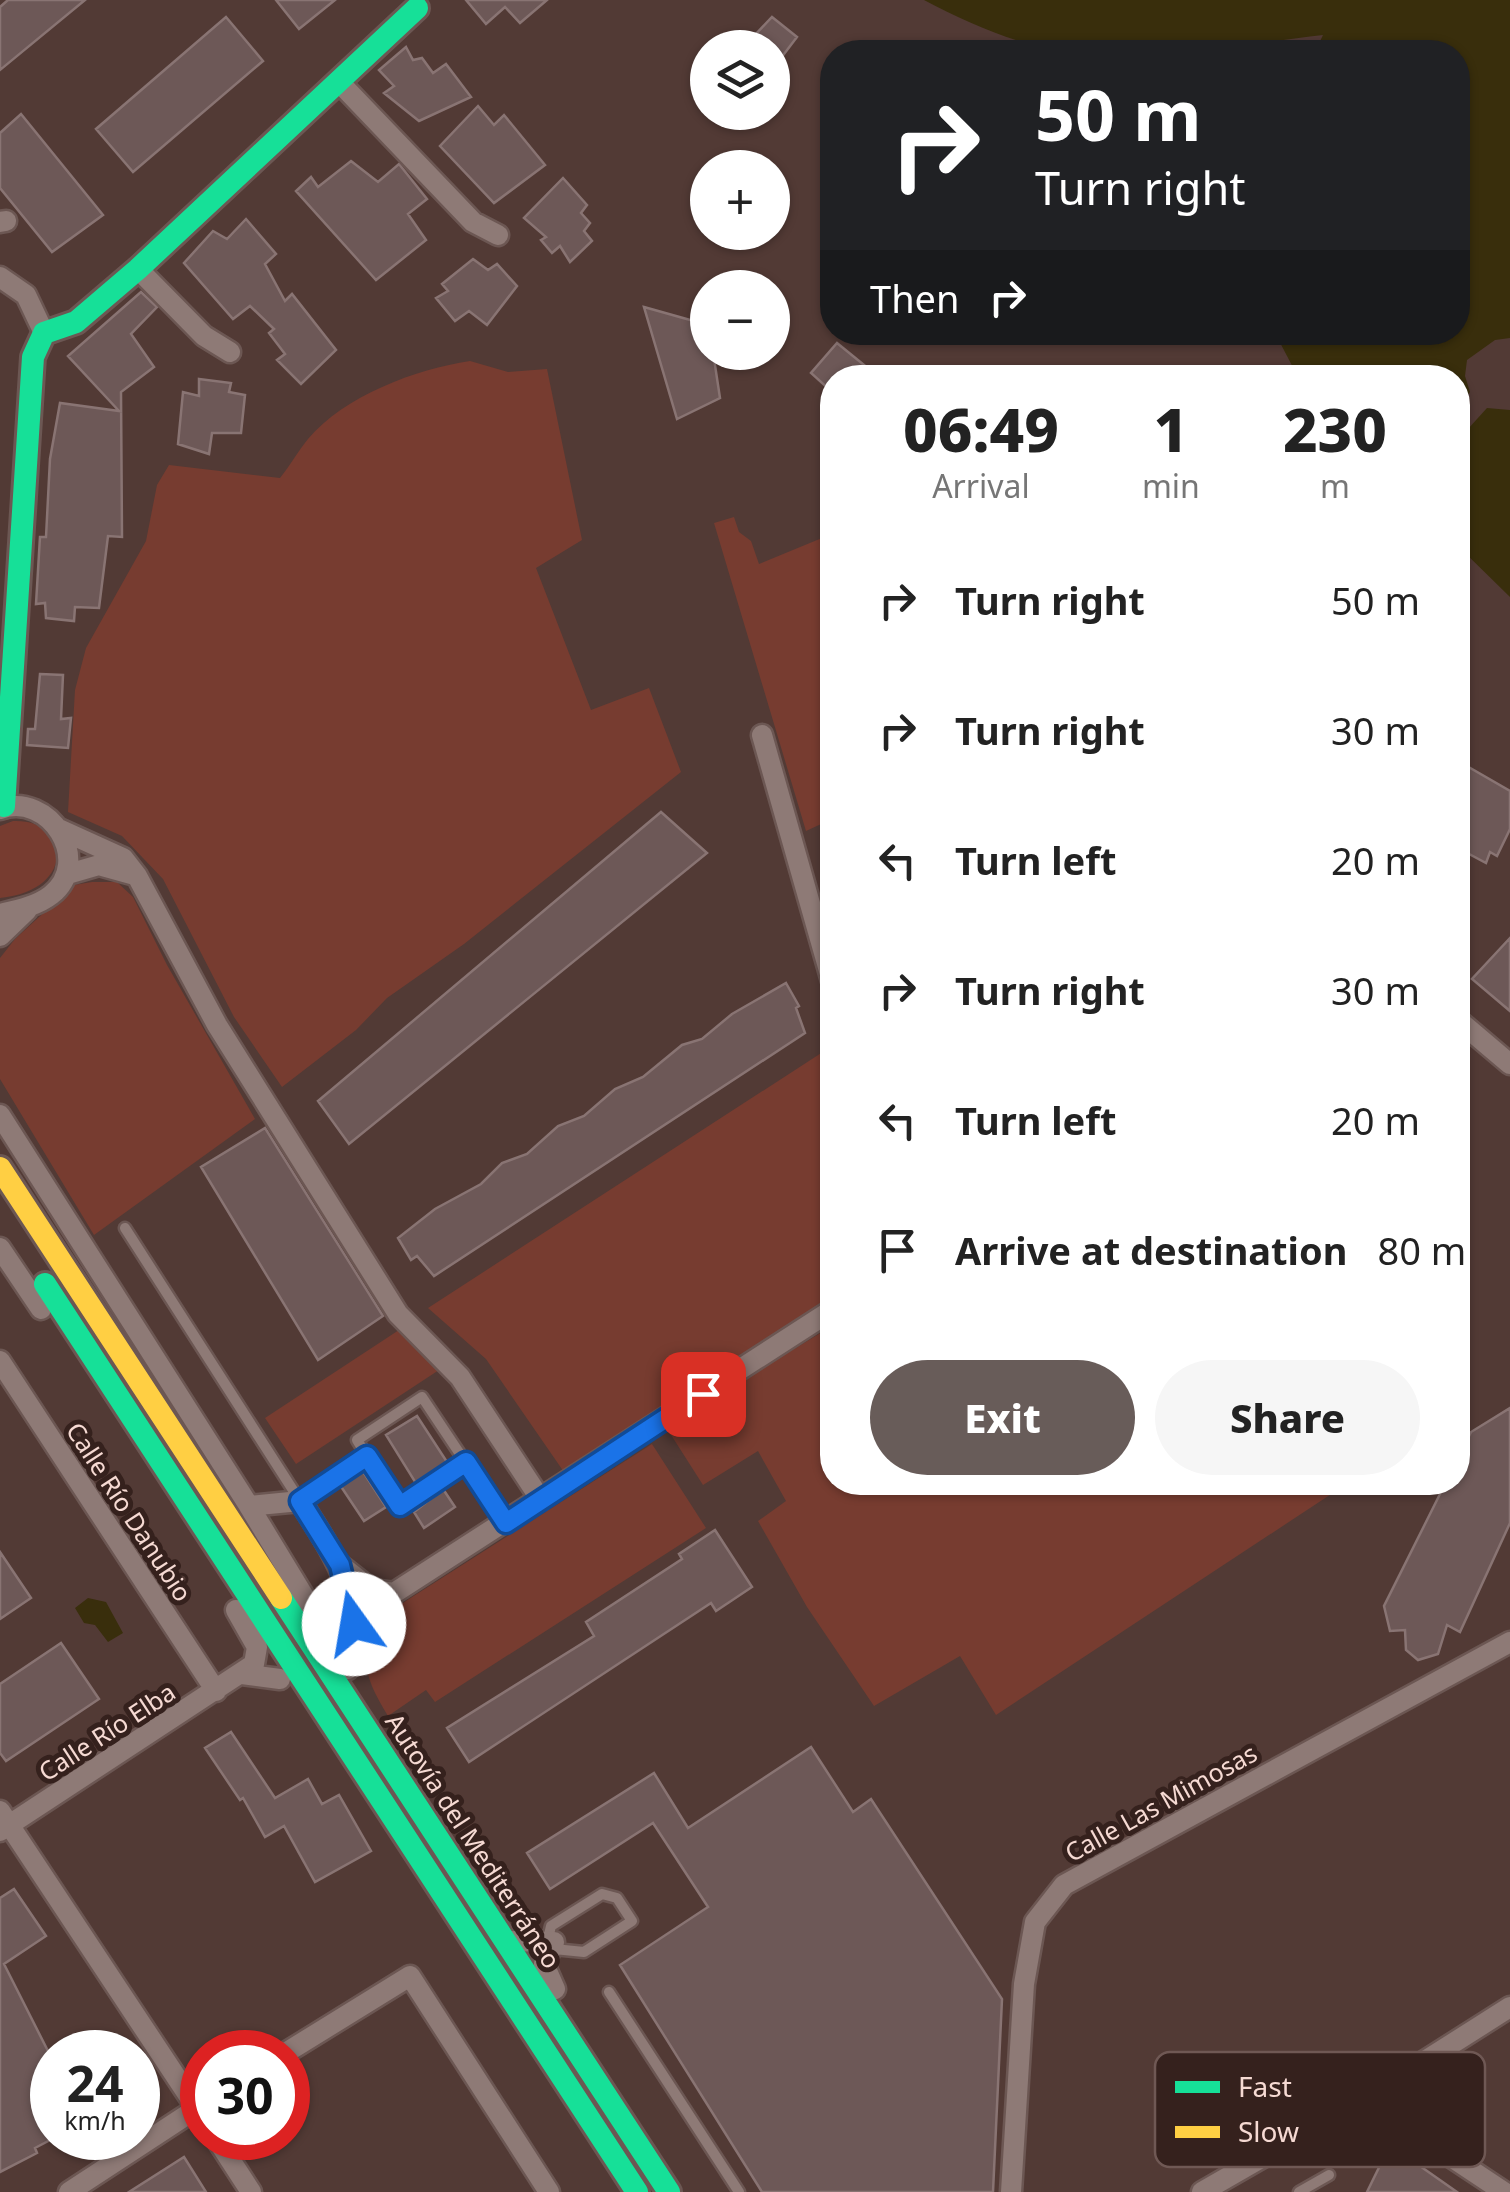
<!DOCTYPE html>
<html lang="en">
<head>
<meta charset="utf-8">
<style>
	body { margin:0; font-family:"Noto Sans",sans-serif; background:#f6f6f6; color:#222; height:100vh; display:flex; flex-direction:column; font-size:38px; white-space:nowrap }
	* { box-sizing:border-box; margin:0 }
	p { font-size:32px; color:#767676 }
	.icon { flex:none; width:55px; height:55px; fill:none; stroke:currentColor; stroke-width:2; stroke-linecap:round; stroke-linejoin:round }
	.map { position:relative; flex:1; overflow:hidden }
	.sheet { position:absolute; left:820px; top:365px; width:650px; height:1130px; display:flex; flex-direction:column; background:#fff; border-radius:40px; box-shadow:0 2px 8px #0004 }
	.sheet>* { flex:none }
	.top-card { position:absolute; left:820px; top:40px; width:650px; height:305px; border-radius:40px; box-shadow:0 2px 8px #0004; background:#202124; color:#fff; overflow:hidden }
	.tools { position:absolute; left:690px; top:30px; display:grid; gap:20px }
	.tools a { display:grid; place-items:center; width:100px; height:100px; border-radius:50%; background:#fff; box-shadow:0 2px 8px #0004; font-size:50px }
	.speed { position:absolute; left:30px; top:2030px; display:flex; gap:20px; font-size:50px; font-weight:700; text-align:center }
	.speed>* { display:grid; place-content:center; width:130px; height:130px; border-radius:50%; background:#fff; box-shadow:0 2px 8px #0004; line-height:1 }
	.speed small { font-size:25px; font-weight:400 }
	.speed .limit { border:15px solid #d22; background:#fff; color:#111 }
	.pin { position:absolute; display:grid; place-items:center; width:85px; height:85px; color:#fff; margin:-42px; border-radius:20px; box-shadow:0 5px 15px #0006 }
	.me { position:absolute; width:110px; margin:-55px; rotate:347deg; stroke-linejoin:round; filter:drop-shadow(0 0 8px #0008) }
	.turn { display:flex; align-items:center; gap:35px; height:210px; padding:0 50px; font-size:45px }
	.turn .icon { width:130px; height:130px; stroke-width:2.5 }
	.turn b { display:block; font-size:70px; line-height:85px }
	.then { display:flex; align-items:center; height:95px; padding:0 50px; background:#0003; gap:20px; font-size:38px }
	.eta { display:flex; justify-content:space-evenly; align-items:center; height:170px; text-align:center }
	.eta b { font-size:60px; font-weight:800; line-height:70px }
	.button { display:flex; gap:20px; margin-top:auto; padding:20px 50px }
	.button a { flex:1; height:115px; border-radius:60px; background:#685c59; color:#fff; font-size:40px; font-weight:800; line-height:115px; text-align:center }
	.button a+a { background:#f6f6f6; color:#222 }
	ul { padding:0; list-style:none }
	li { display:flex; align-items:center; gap:30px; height:130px; padding:0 50px }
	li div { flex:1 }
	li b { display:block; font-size:38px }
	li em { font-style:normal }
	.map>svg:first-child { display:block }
</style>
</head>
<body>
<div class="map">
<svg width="1510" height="2192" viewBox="0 0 1510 2192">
	<rect width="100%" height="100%" fill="#523a35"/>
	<path fill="#773c30" d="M470 361 508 372 547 369 582 540 536 568 591 710 649 688 681 772 464 944 387 998 356 1030 282 1087 234 1017 163 879 122 836 68 812 75 690 86 648 146 541 157 485 169 465 280 478C290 466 298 451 308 439 344 396 416 369 470 361Z
		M734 517 739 532 751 541 759 564 822 538 832 547V819L806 831 714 523Z
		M13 821C71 818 77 891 0 898V826Z
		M92 882H117L133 897 167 965 255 1119 94 1235 0 1079V958L15 939 74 885Z
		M832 1046V1305L566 1475 486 1359 428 1308Z
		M832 1326V1482L1348 1483 996 1715 960 1656 874 1706 807 1607 758 1521 786 1501 758 1451 703 1485 666 1427Z
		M399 1330 439 1370 296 1464 265 1418Z
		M652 1444 706 1528 435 1702 426 1690 388 1716C358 1667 358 1650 398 1606Z"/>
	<path fill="#392e0c" d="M924 0H1510V338L1495 340 1467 360 1465 376 1470 392 1458 406V378L1298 377 1275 333 1458 332V52H1315L1323 35C1241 44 1150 64 1069 52 1016 45 970 24 924 0Z
		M1487 408 1510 410V597L1458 546V440Z
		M88 1598 106 1602 123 1633 108 1642 95 1625 84 1623 75 1608Z"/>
	<path fill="#6d5857" stroke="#897473" stroke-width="2.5" d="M8 0H85L0 70V7Z
		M276 0H335L299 29Z
		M466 0H547L520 23 505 7 486 24Z
		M226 17 263 61 133 172 96 129Z
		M772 17 797 37 781 58 753 37Z
		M406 47 413 60 422 58 433 73 446 64 471 97 419 121 384 93 394 86 379 70Z
		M478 106 494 125 504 115 545 165 494 203 440 146Z
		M21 114 103 215 52 252 0 188V133Z
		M351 161 378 182 399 164 427 199 408 214 426 240 376 280 296 191 311 177 318 187Z
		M563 178 587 205 581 213 590 223 584 231 592 241 570 262 560 246 552 253 541 240 546 237 524 218Z
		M246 219 276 254 265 264 285 301 292 294 336 350 301 384 277 360 285 354 269 333 274 329 250 306 233 319 184 263 213 231 227 239Z
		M473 259 488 270 497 264 517 286 487 325 469 311 455 321 436 298 448 291 442 284Z
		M141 292 157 307 131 334 154 367 121 392 122 537 108 536 99 608 75 607 74 621 46 618 45 603 36 604 40 537H46L50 459 60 403 119 411 68 356Z
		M644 307 708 325V352H713L720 398 677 419Z
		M837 343 880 378H832V392L811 373Z
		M199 379 231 383 229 392 245 395 241 433H212L209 454 178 444 183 392 199 396Z
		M40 674 63 675 61 719 71 718 68 748 27 745 28 729H35Z
		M1458 761 1510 791V829L1497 856 1490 852 1486 863 1458 848Z
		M661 812 707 853 349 1144 318 1101Z
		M1510 938V1011L1472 979Z
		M786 983 799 1006 796 1008 805 1033 434 1276 417 1256 411 1260 398 1238 435 1209 481 1184 502 1163 527 1154 558 1126 584 1116 615 1089 643 1077 682 1045 702 1039 732 1014Z
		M265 1128 383 1316 318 1360 201 1167Z
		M1510 1408V1523L1460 1632 1447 1625 1438 1654 1418 1660 1406 1650 1405 1630 1390 1631 1384 1606 1446 1482H1458V1459L1471 1432Z
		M417 1416 447 1462 417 1485 386 1435Z
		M362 1470 386 1507 364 1521 340 1485Z
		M443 1489 455 1507 424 1528 414 1512Z
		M715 1530 752 1587 716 1611 711 1603 469 1762 447 1728 594 1636 586 1622 682 1559 679 1554Z
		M0 1552 31 1598 0 1619Z
		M61 1643 99 1699 6 1761 0 1753V1684Z
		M231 1732 275 1798 308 1779 322 1804 339 1795 371 1851 315 1882 284 1826 265 1837 243 1798 240 1800 205 1748Z
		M811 1747 853 1812 871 1799 1002 1999 993 2192H762L620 1965 708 1907 653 1823 550 1889 527 1853 654 1773 688 1828Z
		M14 1889 46 1936 4 1964 52 2059V2139L35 2148 37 2153 0 2172V1898Z
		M1390 2145 1457 2192H1367Z
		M184 2157 206 2192H129Z"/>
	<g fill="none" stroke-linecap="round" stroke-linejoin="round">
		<g stroke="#6c5753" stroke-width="15">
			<path id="lane" d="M125 1228 300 1501 367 1456 401 1506 466 1463 506 1523
				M367 1456 357 1440 422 1397 466 1463
				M548 1939 551 1926 602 1894 617 1898 632 1921 584 1952 554 1949
				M609 1992 739 2192
				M1299 2192 1329 2175"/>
		</g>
		<g stroke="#6c5753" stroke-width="25">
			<path id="street" d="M341 84 473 222 498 235
				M0 222 6 221
				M138 269 204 336 230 352
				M0 277 26 295 44 333
				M762 735 832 981
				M0 809C49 791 94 861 51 895 37 906 17 910 0 914
				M59 829 123 858 137 876 217 1025 398 1314 460 1377 541 1500
				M68 874 99 865 135 875
				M0 936 27 910
				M1458 1020 1510 1064
				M0 1115 249 1506 300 1501C338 1561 363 1595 348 1669
				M0 1248 41 1309
				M0 1361 216 1691
				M249 1506 348 1669
				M340 1565 372 1590 394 1593
				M354 1637 394 1593 832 1310
				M242 1674 280 1679
				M0 1811 202 2116
				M0 1831 254 1664 257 1647 236 1610
				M505 1941 554 1942 544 1964 555 1989
				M287 2052 410 1976 549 2192
				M1376 2092 1400 2123 1504 2192
				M216 2138 251 2192
				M69 2192 202 2105
				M1011 2192 1024 1984 1035 1922 1064 1885 1510 1642
				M1202 2192 1376 2092 1510 2007"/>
		</g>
		<g stroke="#6c5753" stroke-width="28">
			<path id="fast" d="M4 806 33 357 44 333 76 322 138 269 417 8
				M45 1284 637 2192
				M281 1598 669 2192"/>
		</g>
		<g stroke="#6c5753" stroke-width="28">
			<path id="slow" d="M0 1168 281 1598"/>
		</g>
		<use href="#lane" stroke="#8e7a76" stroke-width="10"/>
		<use href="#street" stroke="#8e7a76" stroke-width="20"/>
		<use href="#fast" stroke="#16e098" stroke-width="22"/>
		<use href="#slow" stroke="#ffcf43" stroke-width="22"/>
	</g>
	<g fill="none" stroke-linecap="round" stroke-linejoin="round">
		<g stroke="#114b97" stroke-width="25">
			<path id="route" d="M354 1624 340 1565 300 1501 367 1456 400 1506 466 1462 506 1523 703 1394"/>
		</g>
		<use href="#route" stroke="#1a73e8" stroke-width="18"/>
	</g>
	<g text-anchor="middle" stroke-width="10" stroke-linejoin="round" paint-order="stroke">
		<g font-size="25" fill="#f6dad3" stroke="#35211d">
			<text transform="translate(129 1512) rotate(57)" y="9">Calle Río Danubio</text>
			<text transform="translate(107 1732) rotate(-33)" y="9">Calle Río Elba</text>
			<text transform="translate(1161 1803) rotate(-29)" y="9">Calle Las Mimosas</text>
			<text transform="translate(473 1841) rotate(57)" y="9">Autovía del Mediterráneo</text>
		</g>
	</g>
	<rect x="1155" y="2052" width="330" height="115" rx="15" fill="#35211d" stroke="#6f5854" stroke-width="2.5"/>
	<rect x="1175" y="2081" width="45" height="12" fill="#16e098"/>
	<rect x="1175" y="2126" width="45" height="12" fill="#ffcf43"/>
	<g font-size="28" fill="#f6dad3">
		<text x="1238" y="2097">Fast</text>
		<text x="1238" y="2142">Slow</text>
	</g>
</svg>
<div class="tools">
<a><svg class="icon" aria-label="layers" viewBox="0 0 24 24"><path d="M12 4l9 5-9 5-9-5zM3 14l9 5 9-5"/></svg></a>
<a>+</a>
<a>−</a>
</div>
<div class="speed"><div>24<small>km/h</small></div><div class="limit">30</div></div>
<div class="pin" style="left:703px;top:1394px;background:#d93025"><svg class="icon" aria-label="arrive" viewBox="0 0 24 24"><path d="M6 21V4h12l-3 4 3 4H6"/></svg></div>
<svg class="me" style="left:354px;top:1624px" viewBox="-20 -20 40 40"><circle r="19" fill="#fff"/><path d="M0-13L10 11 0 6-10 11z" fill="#1a73e8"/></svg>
<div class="top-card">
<div class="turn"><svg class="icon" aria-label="right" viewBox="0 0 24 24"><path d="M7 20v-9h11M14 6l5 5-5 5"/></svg><div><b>50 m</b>Turn right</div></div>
<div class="then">Then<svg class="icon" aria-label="right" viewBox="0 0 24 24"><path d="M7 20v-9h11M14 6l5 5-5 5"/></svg></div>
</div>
<section class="sheet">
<div class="eta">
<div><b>06:49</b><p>Arrival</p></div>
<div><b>1</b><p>min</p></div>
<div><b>230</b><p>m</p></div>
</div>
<ul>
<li><svg class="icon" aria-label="right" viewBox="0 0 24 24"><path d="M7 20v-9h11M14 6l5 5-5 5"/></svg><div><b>Turn right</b></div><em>50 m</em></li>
<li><svg class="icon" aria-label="right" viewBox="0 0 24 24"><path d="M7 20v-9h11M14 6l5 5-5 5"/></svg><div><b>Turn right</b></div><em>30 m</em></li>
<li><svg class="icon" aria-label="left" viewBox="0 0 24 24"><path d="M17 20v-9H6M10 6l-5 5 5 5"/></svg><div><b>Turn left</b></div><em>20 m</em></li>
<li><svg class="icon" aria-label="right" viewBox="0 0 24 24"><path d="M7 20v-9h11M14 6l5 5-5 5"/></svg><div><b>Turn right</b></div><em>30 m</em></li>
<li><svg class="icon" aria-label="left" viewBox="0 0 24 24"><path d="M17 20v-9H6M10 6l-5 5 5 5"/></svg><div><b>Turn left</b></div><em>20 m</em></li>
<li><svg class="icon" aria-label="arrive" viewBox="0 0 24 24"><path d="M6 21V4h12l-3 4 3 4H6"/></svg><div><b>Arrive at destination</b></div><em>80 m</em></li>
</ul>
<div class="button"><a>Exit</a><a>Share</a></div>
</section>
</div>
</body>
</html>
